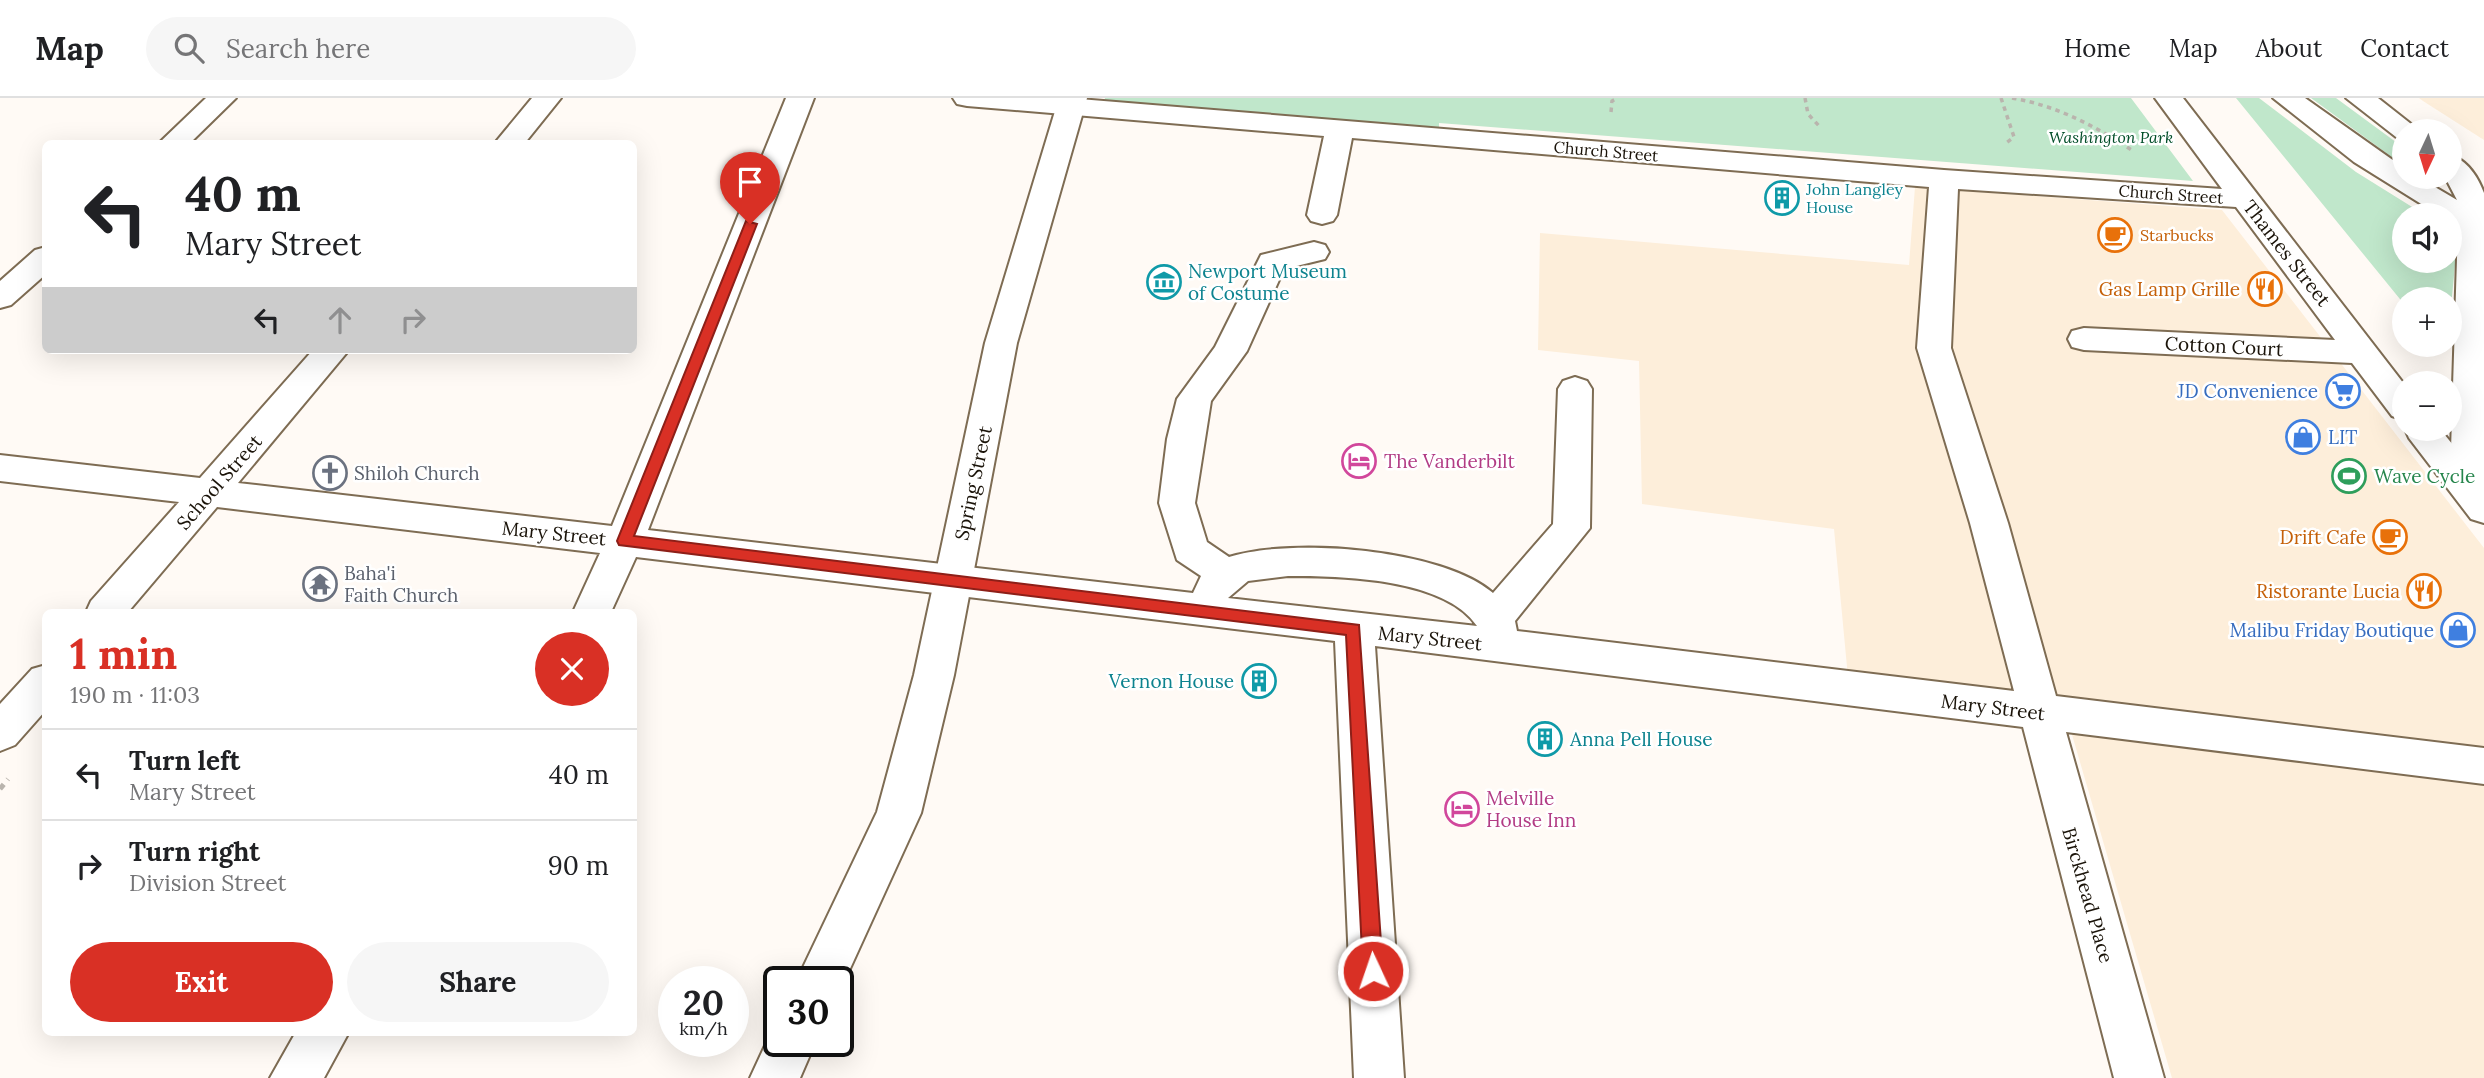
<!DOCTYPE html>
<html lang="en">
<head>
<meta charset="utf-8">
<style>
	body { margin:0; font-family:Lora,serif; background:#f6f6f6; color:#202124; height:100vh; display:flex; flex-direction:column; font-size:26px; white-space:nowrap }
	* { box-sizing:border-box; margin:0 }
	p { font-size:23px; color:#757577 }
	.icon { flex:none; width:38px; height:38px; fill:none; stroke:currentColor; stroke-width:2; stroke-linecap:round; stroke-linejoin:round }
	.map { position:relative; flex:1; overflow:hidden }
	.drawer { position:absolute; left:42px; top:511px; width:595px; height:427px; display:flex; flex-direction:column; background:#fff; border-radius:10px; box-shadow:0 7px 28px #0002 }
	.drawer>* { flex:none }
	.banner { position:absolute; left:42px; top:42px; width:595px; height:214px; border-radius:10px; box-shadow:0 7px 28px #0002; background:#fff; color:#202124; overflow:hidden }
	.needle { width:46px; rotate:184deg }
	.tools { position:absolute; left:2392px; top:21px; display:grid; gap:14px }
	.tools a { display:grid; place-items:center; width:70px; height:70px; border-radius:50%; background:#fff; box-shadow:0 7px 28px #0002; font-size:35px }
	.speed { position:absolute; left:658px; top:868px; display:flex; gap:14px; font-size:35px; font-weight:700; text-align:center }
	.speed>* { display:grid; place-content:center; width:91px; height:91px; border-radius:50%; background:#fff; box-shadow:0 7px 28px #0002; line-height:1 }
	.speed small { font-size:18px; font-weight:400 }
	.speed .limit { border:4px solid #111; border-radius:10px; background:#fff; color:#111 }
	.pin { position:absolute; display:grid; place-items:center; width:60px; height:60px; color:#fff; margin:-72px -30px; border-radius:50% 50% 50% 0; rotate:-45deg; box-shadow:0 0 7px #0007 }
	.pin .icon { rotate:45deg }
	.me { position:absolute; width:77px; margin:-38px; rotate:357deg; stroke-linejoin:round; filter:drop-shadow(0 0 5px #0008) }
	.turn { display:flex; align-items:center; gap:24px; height:147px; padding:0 28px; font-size:32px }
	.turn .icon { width:91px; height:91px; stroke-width:2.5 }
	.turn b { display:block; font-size:49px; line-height:60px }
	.lanes { display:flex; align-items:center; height:66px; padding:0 28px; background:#0003; justify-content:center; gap:35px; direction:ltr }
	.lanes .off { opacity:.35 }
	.round { display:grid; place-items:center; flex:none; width:74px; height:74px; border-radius:37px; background:#f6f6f6 }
	.summary { display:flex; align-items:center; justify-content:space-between; height:119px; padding:0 28px }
	h1 { font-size:42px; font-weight:800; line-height:52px; color:#d93025 }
	.button { display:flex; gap:14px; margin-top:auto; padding:14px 28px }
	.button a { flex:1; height:80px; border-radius:42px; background:#d93025; color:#fff; font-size:28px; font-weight:800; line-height:80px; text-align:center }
	.button a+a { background:#f6f6f6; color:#202124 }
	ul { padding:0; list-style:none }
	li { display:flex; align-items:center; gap:21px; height:91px; padding:0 28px; border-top:2px solid #e0e0e0 }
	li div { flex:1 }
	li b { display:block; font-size:26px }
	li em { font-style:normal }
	header { display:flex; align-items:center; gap:42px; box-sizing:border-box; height:98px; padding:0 35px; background:#fff; border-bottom:2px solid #e0e0e0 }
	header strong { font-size:33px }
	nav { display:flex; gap:38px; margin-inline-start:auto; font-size:24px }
	.search { width:490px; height:63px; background:#f6f6f6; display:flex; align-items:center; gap:18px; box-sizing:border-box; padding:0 24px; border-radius:38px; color:#757577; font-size:26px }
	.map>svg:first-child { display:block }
</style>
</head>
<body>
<header>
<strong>Map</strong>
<div class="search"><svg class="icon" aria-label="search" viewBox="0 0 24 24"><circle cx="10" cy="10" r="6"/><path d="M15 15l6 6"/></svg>Search here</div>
<nav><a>Home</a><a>Map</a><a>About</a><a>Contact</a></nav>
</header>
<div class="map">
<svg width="2484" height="980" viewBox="0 0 2484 980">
	<rect width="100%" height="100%" fill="#fffaf5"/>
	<path fill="#fdeeda" d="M2419 0H2484V42L2423 3Z
		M1915 89 2222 112 2484 450V980H2172L2066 616 1849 590 1834 431 1642 406 1639 263 1538 252 1540 135 1909 167Z"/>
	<path fill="#c0e7cb" d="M1105 0H2131L2193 83 1439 25V29L1104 4Z
		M2236 0H2259L2356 74 2425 117H2404V163H2450V131L2458 136 2450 219V201H2404V206Z
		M2311 0H2336L2404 50V68Z"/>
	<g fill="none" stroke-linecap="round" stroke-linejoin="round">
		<g stroke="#7e6c53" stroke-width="4">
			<path id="minor" d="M206 0H236L189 46H158Z
				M532 0H561L524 46H494Z
				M786 0H814L648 432 1193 495 1201 478 1177 462 1159 405 1167 341 1177 301 1215 249 1261 157 1314 144 1325 147 1329 154 1325 161 1284 171 1247 253 1211 303 1195 405 1207 444 1229 459C1292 439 1443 451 1493 495L1553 426 1558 291 1563 283 1575 279 1587 283 1592 291 1590 430 1515 523 1517 533 2014 593 1970 425 1917 250 1929 89 1352 40 1337 117 1333 123 1322 126 1311 123 1307 117 1324 38 967 8 957 6 953 0H1067L1944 72 2222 91 2155 0H2183L2404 286V322L2392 318 2352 265 2084 252 2072 249 2068 241 2072 233 2084 230 2335 242 2236 109 1958 91 1951 250 2008 425 2056 598 2484 650V686L2066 634 2164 980H2114L2023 629 1375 548 1404 980H1354L1335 543 636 459 611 514H573L600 455 217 409 128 514H86L91 503 179 404 0 383V357L200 380 313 252H349L238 385 612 428ZM1288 478C1341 478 1445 480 1477 528L1228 500 1248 483Z
				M46 149V176L11 207 0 210V183L35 152Z
				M2404 329 2440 331 2484 385V425L2471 421 2409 340Z
				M46 567V612L15 647 0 653V606L32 571Z
				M296 934H349L324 980H270Z"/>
		</g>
		<g stroke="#7e6c53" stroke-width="4">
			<path id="major" d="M1059 0H1087L1017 245 954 577 921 715 838 897V884H796L877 714 914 577 985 245Z
				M2273 0H2305L2404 70V79H2418L2457 102 2445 79H2450V57C2467 62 2478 79 2484 95V422L2471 418C2459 397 2454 375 2451 352L2458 129 2450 124V117H2439L2354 64Z
				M2346 0H2378L2420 33H2404V41L2396 39Z
				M779 924V943H816L800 980H750L775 926Z"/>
		</g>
		<path stroke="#b9b4ad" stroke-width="3.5" stroke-dasharray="4.5 4.5" stroke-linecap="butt" d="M1805 0 1808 16 1820 29
			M2001 0 2014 39 2006 45
			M2012 0C2058 8 2095 28 2133 53
			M1611 14 1612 3 1618 0"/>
		<path stroke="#b9b4ad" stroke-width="5" stroke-dasharray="6 6" stroke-linecap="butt" d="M0 691 8 681"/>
		<use href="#minor" fill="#fff" fill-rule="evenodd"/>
		<use href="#major" fill="#fff" fill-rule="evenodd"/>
	</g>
	<path fill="#d93025" stroke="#8d1f18" stroke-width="2" d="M746 123 757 126 634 438 1359 527 1383 873 1380 879 1373 882 1366 879 1363 873 1346 537 619 447 617 443Z"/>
	<defs>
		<g id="building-ring" transform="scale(1.75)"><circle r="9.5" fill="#fff" stroke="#0f9aa8" stroke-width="1.5"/><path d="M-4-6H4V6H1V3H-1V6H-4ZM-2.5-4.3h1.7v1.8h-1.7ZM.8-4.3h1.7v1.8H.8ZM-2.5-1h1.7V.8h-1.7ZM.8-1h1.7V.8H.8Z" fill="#0f9aa8"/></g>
		<g id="cafe-ring" transform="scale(1.75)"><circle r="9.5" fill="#fff" stroke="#e8710a" stroke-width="1.5"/><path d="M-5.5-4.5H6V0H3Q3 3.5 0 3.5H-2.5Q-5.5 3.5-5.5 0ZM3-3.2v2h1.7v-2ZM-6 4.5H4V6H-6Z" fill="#e8710a"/></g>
		<g id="museum-ring" transform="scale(1.75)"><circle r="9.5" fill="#fff" stroke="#0f9aa8" stroke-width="1.5"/><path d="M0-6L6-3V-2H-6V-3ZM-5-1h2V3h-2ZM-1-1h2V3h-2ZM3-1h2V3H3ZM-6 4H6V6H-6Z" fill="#0f9aa8"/></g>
		<g id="restaurant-ring" transform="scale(1.75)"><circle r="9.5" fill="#fff" stroke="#e8710a" stroke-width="1.5"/><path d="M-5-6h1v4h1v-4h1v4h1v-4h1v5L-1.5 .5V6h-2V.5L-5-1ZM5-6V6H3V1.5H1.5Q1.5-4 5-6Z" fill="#e8710a"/></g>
		<g id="supermarket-ring" transform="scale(1.75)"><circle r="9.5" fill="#fff" stroke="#3f7fe0" stroke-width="1.5"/><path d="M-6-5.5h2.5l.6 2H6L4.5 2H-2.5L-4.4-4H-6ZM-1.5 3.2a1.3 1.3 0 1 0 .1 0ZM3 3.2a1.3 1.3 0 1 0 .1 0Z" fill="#3f7fe0"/></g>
		<g id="shop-ring" transform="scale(1.75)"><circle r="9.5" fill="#fff" stroke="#3f7fe0" stroke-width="1.5"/><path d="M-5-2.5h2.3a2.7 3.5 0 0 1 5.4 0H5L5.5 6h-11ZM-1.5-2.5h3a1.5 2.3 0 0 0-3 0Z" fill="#3f7fe0"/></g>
		<g id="hotel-ring" transform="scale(1.75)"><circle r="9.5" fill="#fff" stroke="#d1479c" stroke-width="1.5"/><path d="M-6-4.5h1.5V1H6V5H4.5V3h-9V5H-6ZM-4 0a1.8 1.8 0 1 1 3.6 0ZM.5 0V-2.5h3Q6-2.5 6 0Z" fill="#d1479c"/></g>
		<g id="church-ring" transform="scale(1.75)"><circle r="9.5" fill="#fff" stroke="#6b7280" stroke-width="1.5"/><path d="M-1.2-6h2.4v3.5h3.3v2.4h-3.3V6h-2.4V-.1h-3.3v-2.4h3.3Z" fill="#6b7280"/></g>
		<g id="stadium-ring" transform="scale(1.75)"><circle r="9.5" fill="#fff" stroke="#2e9e5b" stroke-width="1.5"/><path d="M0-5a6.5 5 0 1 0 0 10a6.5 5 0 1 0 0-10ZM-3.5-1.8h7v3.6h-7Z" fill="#2e9e5b"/></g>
		<g id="temple-ring" transform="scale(1.75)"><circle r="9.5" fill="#fff" stroke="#6b7280" stroke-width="1.5"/><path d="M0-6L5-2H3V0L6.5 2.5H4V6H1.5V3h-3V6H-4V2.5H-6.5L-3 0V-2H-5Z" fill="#6b7280"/></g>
	</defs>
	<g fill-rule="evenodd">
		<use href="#building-ring" x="1782" y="100"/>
		<use href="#cafe-ring" x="2115" y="137"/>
		<use href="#museum-ring" x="1164" y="184"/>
		<use href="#restaurant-ring" x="2265" y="191"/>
		<use href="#supermarket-ring" x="2343" y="293"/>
		<use href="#shop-ring" x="2303" y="339"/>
		<use href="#hotel-ring" x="1359" y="363"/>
		<use href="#church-ring" x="330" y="375"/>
		<use href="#stadium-ring" x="2349" y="378"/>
		<use href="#cafe-ring" x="2390" y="439"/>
		<use href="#temple-ring" x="320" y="486"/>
		<use href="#restaurant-ring" x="2424" y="493"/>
		<use href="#shop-ring" x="2458" y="532"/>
		<use href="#building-ring" x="1259" y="583"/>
		<use href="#building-ring" x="1545" y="641"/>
		<use href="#hotel-ring" x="1462" y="711"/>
	</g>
	<g text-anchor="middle" stroke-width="5" stroke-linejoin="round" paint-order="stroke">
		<g font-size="16" font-style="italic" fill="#014d28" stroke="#fff">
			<text x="2111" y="45">Washington Park</text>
		</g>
		<g font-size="16" fill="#1a1309" stroke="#fff">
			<text transform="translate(1606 53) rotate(5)" y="6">Church Street</text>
			<text transform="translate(2171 96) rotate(4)" y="6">Church Street</text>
		</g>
		<g font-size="16" fill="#0d838f" stroke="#fff" text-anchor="start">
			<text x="1806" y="97">John Langley<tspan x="1806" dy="18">House</tspan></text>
		</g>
		<g font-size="16" fill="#c56008" stroke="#fff" text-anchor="start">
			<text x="2140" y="143">Starbucks</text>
		</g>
		<g font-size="19" fill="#1a1309" stroke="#fff">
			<text transform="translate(2287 155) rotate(52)" y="7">Thames Street</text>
			<text transform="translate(2224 248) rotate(3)" y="7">Cotton Court</text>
			<text transform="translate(219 384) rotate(-49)" y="7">School Street</text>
			<text transform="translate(973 385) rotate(-78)" y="7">Spring Street</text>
			<text transform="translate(554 435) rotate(6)" y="7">Mary Street</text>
			<text transform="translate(1430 540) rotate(6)" y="7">Mary Street</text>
			<text transform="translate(1993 609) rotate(7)" y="7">Mary Street</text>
			<text transform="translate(2088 797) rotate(74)" y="7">Birckhead Place</text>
		</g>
		<g font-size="19" fill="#0d838f" stroke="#fff" text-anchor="start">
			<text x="1188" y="180">Newport Museum<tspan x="1188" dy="22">of Costume</tspan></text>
			<text x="1234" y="590" text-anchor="end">Vernon House</text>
			<text x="1570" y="648">Anna Pell House</text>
		</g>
		<g font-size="19" fill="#c56008" stroke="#fff" text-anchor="end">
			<text x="2240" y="198">Gas Lamp Grille</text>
			<text x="2366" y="446">Drift Cafe</text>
			<text x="2400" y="500">Ristorante Lucia</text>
		</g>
		<g font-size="19" fill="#366cbe" stroke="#fff" text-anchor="end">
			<text x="2318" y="300">JD Convenience</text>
			<text x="2328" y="346" text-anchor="start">LIT</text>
			<text x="2434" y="539">Malibu Friday Boutique</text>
		</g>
		<g font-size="19" fill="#b23c85" stroke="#fff" text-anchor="start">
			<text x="1384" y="370">The Vanderbilt</text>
			<text x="1486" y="707">Melville<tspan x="1486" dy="22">House Inn</tspan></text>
		</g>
		<g font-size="19" fill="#5b616d" stroke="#fff" text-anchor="start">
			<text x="354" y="382">Shiloh Church</text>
			<text x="344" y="482">Baha'i<tspan x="344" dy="22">Faith Church</tspan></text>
		</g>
		<g font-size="19" fill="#27864d" stroke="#fff" text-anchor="start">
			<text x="2374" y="385">Wave Cycle</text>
		</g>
	</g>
</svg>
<div class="tools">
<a><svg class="needle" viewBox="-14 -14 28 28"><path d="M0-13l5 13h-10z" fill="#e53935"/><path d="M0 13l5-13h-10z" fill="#757577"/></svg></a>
<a><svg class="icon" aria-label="sound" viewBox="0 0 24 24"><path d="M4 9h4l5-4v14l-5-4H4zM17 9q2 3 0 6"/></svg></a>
<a>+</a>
<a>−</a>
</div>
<div class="speed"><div>20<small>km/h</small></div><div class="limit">30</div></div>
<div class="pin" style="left:750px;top:126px;background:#d93025"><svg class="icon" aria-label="arrive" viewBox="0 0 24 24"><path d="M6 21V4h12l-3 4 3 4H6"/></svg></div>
<svg class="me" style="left:1373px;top:873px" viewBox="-20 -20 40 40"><circle r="17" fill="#d93025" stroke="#fff" stroke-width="3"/><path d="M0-11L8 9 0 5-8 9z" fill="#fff"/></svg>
<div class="banner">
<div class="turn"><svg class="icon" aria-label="left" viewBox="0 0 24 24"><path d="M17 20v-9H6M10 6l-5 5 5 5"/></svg><div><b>40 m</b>Mary Street</div></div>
<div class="lanes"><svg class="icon" aria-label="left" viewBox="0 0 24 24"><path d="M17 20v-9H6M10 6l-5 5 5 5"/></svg><svg class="icon off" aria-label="ahead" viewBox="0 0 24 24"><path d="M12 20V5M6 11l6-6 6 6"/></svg><svg class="icon off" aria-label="right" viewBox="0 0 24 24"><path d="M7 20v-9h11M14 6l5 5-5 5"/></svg></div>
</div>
<section class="drawer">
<div class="summary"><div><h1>1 min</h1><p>190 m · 11:03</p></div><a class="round" style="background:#d93025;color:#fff"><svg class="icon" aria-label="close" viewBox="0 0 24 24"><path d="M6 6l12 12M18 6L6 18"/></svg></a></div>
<ul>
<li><svg class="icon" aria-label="left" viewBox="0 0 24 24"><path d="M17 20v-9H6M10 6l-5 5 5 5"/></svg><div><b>Turn left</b><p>Mary Street</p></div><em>40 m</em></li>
<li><svg class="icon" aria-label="right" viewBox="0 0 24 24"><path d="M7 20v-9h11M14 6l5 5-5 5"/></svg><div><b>Turn right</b><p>Division Street</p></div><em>90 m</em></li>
</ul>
<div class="button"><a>Exit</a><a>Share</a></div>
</section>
</div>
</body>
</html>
